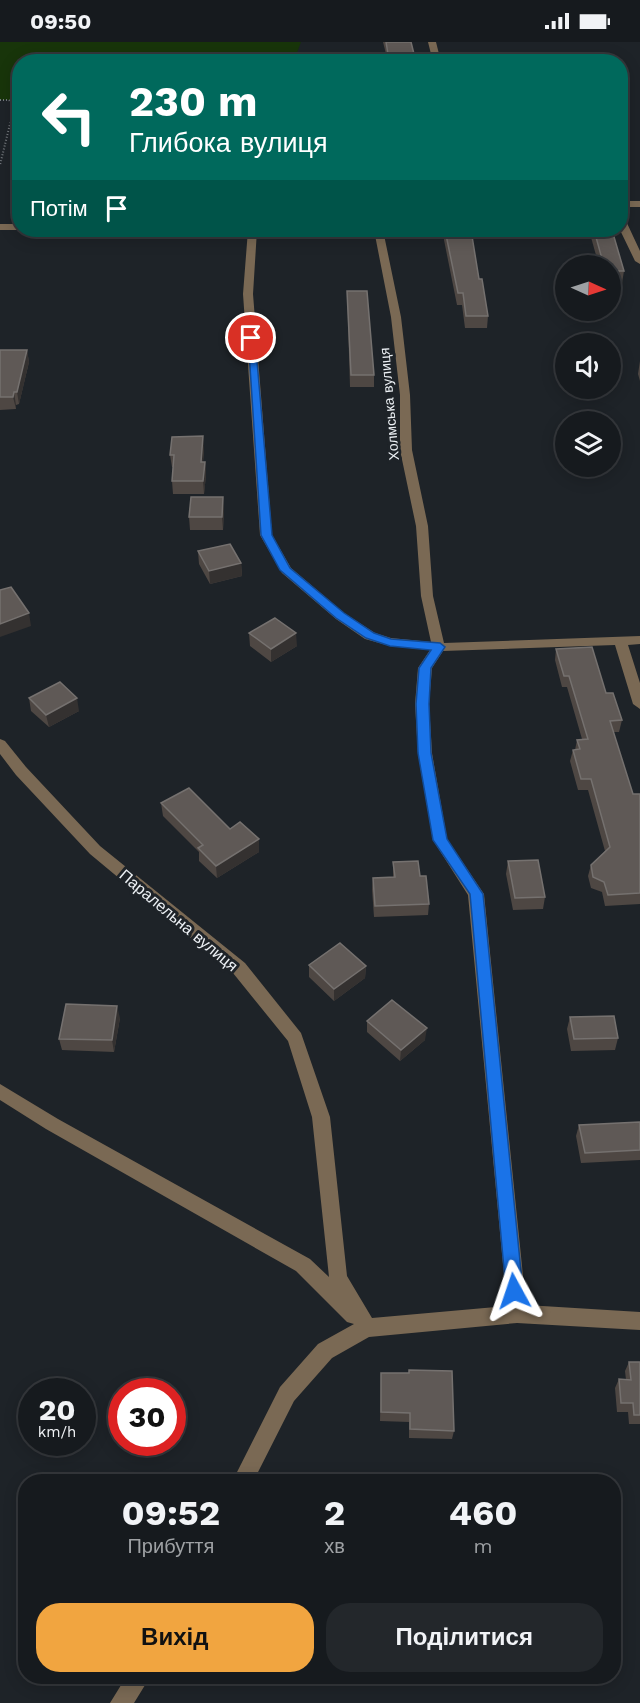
<!DOCTYPE html>
<html lang="uk">
<head>
<meta charset="utf-8">
<style>
	body { margin:0; font-family:"Work Sans",sans-serif; background:#23272b; color:#f1f3f6; height:100vh; display:flex; flex-direction:column; font-size:22px; white-space:nowrap }
	* { box-sizing:border-box; margin:0 }
	p { font-size:20px; color:#9ea1a4 }
	.icon { flex:none; width:33px; height:33px; fill:none; stroke:currentColor; stroke-width:2; stroke-linecap:round; stroke-linejoin:round }
	.map { position:relative; flex:1; overflow:hidden }
	.drawer { position:absolute; left:18px; top:1432px; width:603px; height:210px; display:flex; flex-direction:column; background:#161a1e; border-radius:24px; box-shadow:0 3px 15px #0003,0 0 0 2px #35383c }
	.drawer>* { flex:none }
	.top-card { position:absolute; left:12px; top:12px; width:616px; height:183px; border-radius:24px; box-shadow:0 3px 15px #0003,0 0 0 2px #35383c; background:#00695c; color:#fff; overflow:hidden }
	.needle { width:39px; rotate:93deg }
	.fabs { position:absolute; left:555px; top:213px; display:grid; gap:12px }
	.fabs a { display:grid; place-items:center; width:66px; height:66px; border-radius:50%; background:#161a1e; box-shadow:0 3px 15px #0003,0 0 0 2px #35383c; font-size:30px }
	.speed { position:absolute; left:18px; top:1336px; display:flex; gap:12px; font-size:30px; font-weight:700; text-align:center }
	.speed>* { display:grid; place-content:center; width:78px; height:78px; border-radius:50%; background:#161a1e; box-shadow:0 3px 15px #0003,0 0 0 2px #35383c; line-height:1 }
	.speed small { font-size:15px; font-weight:400 }
	.speed .limit { border:9px solid #d22; background:#fff; color:#111 }
	.pin { position:absolute; display:grid; place-items:center; width:51px; height:51px; color:#fff; margin:-26px; border:3px solid #fff; border-radius:50%; box-shadow:0 2px 6px #0007 }
	.me { position:absolute; width:66px; margin:-33px; rotate:355deg; stroke-linejoin:round; filter:drop-shadow(0 0 4px #0008) }
	.turn { display:flex; align-items:center; gap:21px; height:126px; padding:0 18px; font-size:27px }
	.turn .icon { width:78px; height:78px; stroke-width:2.5 }
	.turn b { display:block; font-size:42px; line-height:51px }
	.then { display:flex; align-items:center; height:57px; padding:0 18px; background:#0003; gap:12px; font-size:22px }
	.eta { display:flex; justify-content:space-evenly; align-items:center; height:102px; text-align:center }
	.eta b { font-size:36px; font-weight:700; line-height:42px }
	.button { display:flex; gap:12px; margin-top:auto; padding:12px 18px }
	.button a { flex:1; height:69px; border-radius:24px; background:#f1a540; color:#111; font-size:24px; font-weight:700; line-height:69px; text-align:center }
	.button a+a { background:#23272b; color:#f1f3f6 }
	.status { display:flex; justify-content:space-between; align-items:center; height:42px; padding:0 30px; background:#161a1e; direction:ltr }
	.status svg { height:16px; fill:currentColor }
	.map>svg:first-child { display:block }
</style>
</head>
<body>
<div class="status"><b>09:50</b><svg viewBox="0 0 49 12"><path d="M0 12V9h3v3zM5 12V6h3v6zM10 12V3h3v9zM15 12V0h3v12zM26 1h20v11H26zM47 4h2v5h-2z"/></svg></div>
<div class="map">
<svg width="640" height="1661" viewBox="0 0 640 1661">
	<rect width="100%" height="100%" fill="#1e2328"/>
	<path fill="#18350a" d="M0 0H301L294 19 20 20 19 58H0Z"/>
	<g fill="none" stroke-linecap="round" stroke-linejoin="round">
		<path stroke="#757a7f" stroke-width="2" stroke-dasharray="1 2" stroke-linecap="butt" d="M0 58H9L17 66 10 82 0 123"/>
		<path fill="#7a6954" fill-rule="evenodd" d="M428 0H436L441 20H433Z
			M621 159H640V165H621Z
			M621 176 626 179 640 209V222L635 219 620 188Z
			M0 182H20L21 188H0Z
			M248 188H257L253 252 272 493 291 526 344 571 375 591 391 596 431 600 421 554 416 484 400 408V353L391 275 374 188H383L401 275 410 353 412 408 428 484 433 554 444 601 640 594V602L628 603 640 641V667L633 662 615 603 443 609 432 626 429 662 432 711 447 797 484 852 526 1263 640 1270V1288L517 1281 369 1295 332 1316 294 1359 253 1440H232L280 1345 318 1302 354 1282 347 1280 296 1229 46 1087 0 1058V1042L58 1077 310 1217 329 1235 312 1075 288 999 233 931 90 812 16 733 0 712V697L5 699 26 725 100 804 245 921 301 991 330 1075 347 1234 372 1276 507 1264 468 853 433 798 418 711 415 662 418 626 430 608 390 604 365 597 336 577 282 531 260 493 243 252Z
			M126 1635H150L134 1661H110Z"/>
	</g>
	<path fill="#4e4743" d="M383 0H411L416 20H385L386 12Z
		M445 188 479 237 488 274 487 286H465L462 263H457L444 198Z
		M589 188H612L624 229 622 241H610V224H599Z
		M347 249 374 333V345H350Z
		M0 308H27L29 320 19 362 16 363V367L0 368Z
		M640 319V339L638 332Z
		M204 407 203 420H205L206 433 204 452H173L172 439 173 425H172L170 413Z
		M224 468 223 488H190L189 475Z
		M198 509 241 521 242 534 210 542 199 522Z
		M249 591 297 604 271 620 250 604Z
		M556 607 606 651 622 678 619 690H613L633 752H640V862L605 864 602 850 591 846 588 834 591 823 605 809 588 748H578L570 719 573 708H575L577 698 582 697 567 645H562L555 618Z
		M29 656 79 669 49 685 31 669Z
		M161 761 259 797V810L217 836 199 819V810L163 774Z
		M508 819 545 855 543 867 513 868 506 832Z
		M393 820 420 834 429 862 428 873 374 875 372 847 373 836 393 835Z
		M309 923 366 924 365 936 334 959 309 935Z
		M570 975 618 996 615 1008 571 1009 567 987Z
		M120 976 114 1010 62 1008 59 997Z
		M367 979 425 998 400 1019 367 990Z
		M640 1080V1118L581 1121 576 1094 579 1083Z
		M629 1320H640V1382H629L628 1370H617L615 1346 619 1337 626 1338 625 1329Z
		M381 1331 454 1389 452 1397 409 1396V1380L380 1379Z"/>
	<path fill="#343130" d="M27 308 29 320 19 362 17 350Z
		M14 350 16 363V367L13 355Z
		M203 394 204 407 202 433 201 420Z
		M205 420 206 433 204 452 203 439Z
		M223 455 224 468 223 488 222 475Z
		M241 521 242 534 210 542 209 529Z
		M29 571 31 584 0 595V582Z
		M296 591 297 604 271 620V607Z
		M77 656 79 669 49 685 46 673Z
		M259 797V810L217 836 216 824Z
		M366 924 365 936 334 959V947Z
		M117 964 120 976 114 1010 112 998Z
		M427 986 425 998 400 1019 401 1008Z"/>
	<path fill="#5f5956" stroke="#75716f" stroke-width="1.5" d="M386 0H411L416 20H387L385 12H388Z
		M445 188H471L479 237H482L488 274H466L463 251H458Z
		M594 188H612L624 229H610V224H604Z
		M347 249H367L374 333H351Z
		M0 308H27L17 350H14L13 355H0Z
		M203 394 201 420H205L203 439H172L174 413H170L172 395Z
		M191 455H223L222 475H189Z
		M230 502 241 521 209 529 198 509Z
		M11 545 29 571 0 582V548Z
		M275 576 296 591 271 607 249 591Z
		M592 605 606 651H613L622 678 610 679 633 752H640V851L608 853 604 840 593 835 591 823 610 805 591 737H581L573 708 580 707 577 698 588 697 569 634H564L556 607Z
		M60 640 77 656 46 673 29 656Z
		M189 746 230 787 240 780 259 797 216 824 198 806 203 803 161 761Z
		M538 818 545 855 515 856 508 819Z
		M418 819 420 834H426L429 862 375 864 373 836 395 835 393 820Z
		M340 901 366 924 334 947 309 923Z
		M392 958 427 986 401 1008 367 979Z
		M66 962 117 964 112 998 59 997Z
		M614 974 618 996 574 997 570 975Z
		M640 1080V1108L585 1111 579 1083Z
		M629 1320H640V1373H634L633 1361H621L619 1337 631 1338Z
		M409 1328 452 1329 454 1389 410 1387V1371L381 1370V1331H409Z"/>
	<path fill="#1a73e8" stroke="#114b97" stroke-width="1.5" d="M248 294 255 296 272 493 290 526 344 571 374 591 391 597 440 601 445 605 431 626 429 662 431 711 447 797 483 852 523 1249 520 1255 514 1257 508 1255 506 1249 470 852 433 798 418 711 416 662 419 626 431 608 390 604 366 596 336 576 280 528 261 493Z"/>
	<g text-anchor="middle" stroke-width="6" stroke-linejoin="round" paint-order="stroke">
		<g font-size="14" fill="#edf1f5" stroke="#1e2328">
			<text transform="translate(389 362) rotate(-95)" y="5">Холмська вулиця</text>
		</g>
		<g font-size="16" fill="#edf1f5" stroke="#1e2328">
			<text transform="translate(179 878) rotate(40)" y="6">Паралельна вулиця</text>
		</g>
	</g>
</svg>
<div class="fabs">
<a><svg class="needle" viewBox="-14 -14 28 28"><path d="M0-13l5 13h-10z" fill="#e53935"/><path d="M0 13l5-13h-10z" fill="#9ea1a4"/></svg></a>
<a><svg class="icon" aria-label="sound" viewBox="0 0 24 24"><path d="M4 9h4l5-4v14l-5-4H4zM17 9q2 3 0 6"/></svg></a>
<a><svg class="icon" aria-label="layers" viewBox="0 0 24 24"><path d="M12 4l9 5-9 5-9-5zM3 14l9 5 9-5"/></svg></a>
</div>
<div class="speed"><div>20<small>km/h</small></div><div class="limit">30</div></div>
<div class="pin" style="left:251px;top:296px;background:#d93025"><svg class="icon" aria-label="arrive" viewBox="0 0 24 24"><path d="M6 21V4h12l-3 4 3 4H6"/></svg></div>
<svg class="me" style="left:514px;top:1249px" viewBox="-20 -20 40 40"><path d="M0-17L14 15 0 8-14 15z" fill="#1a73e8" stroke="#fff" stroke-width="4"/></svg>
<div class="top-card">
<div class="turn"><svg class="icon" aria-label="left" viewBox="0 0 24 24"><path d="M17 20v-9H6M10 6l-5 5 5 5"/></svg><div><b>230 m</b>Глибока вулиця</div></div>
<div class="then">Потім<svg class="icon" aria-label="arrive" viewBox="0 0 24 24"><path d="M6 21V4h12l-3 4 3 4H6"/></svg></div>
</div>
<section class="drawer">
<div class="eta">
<div><b>09:52</b><p>Прибуття</p></div>
<div><b>2</b><p>хв</p></div>
<div><b>460</b><p>m</p></div>
</div>
<div class="button"><a>Вихід</a><a>Поділитися</a></div>
</section>
</div>
</body>
</html>
